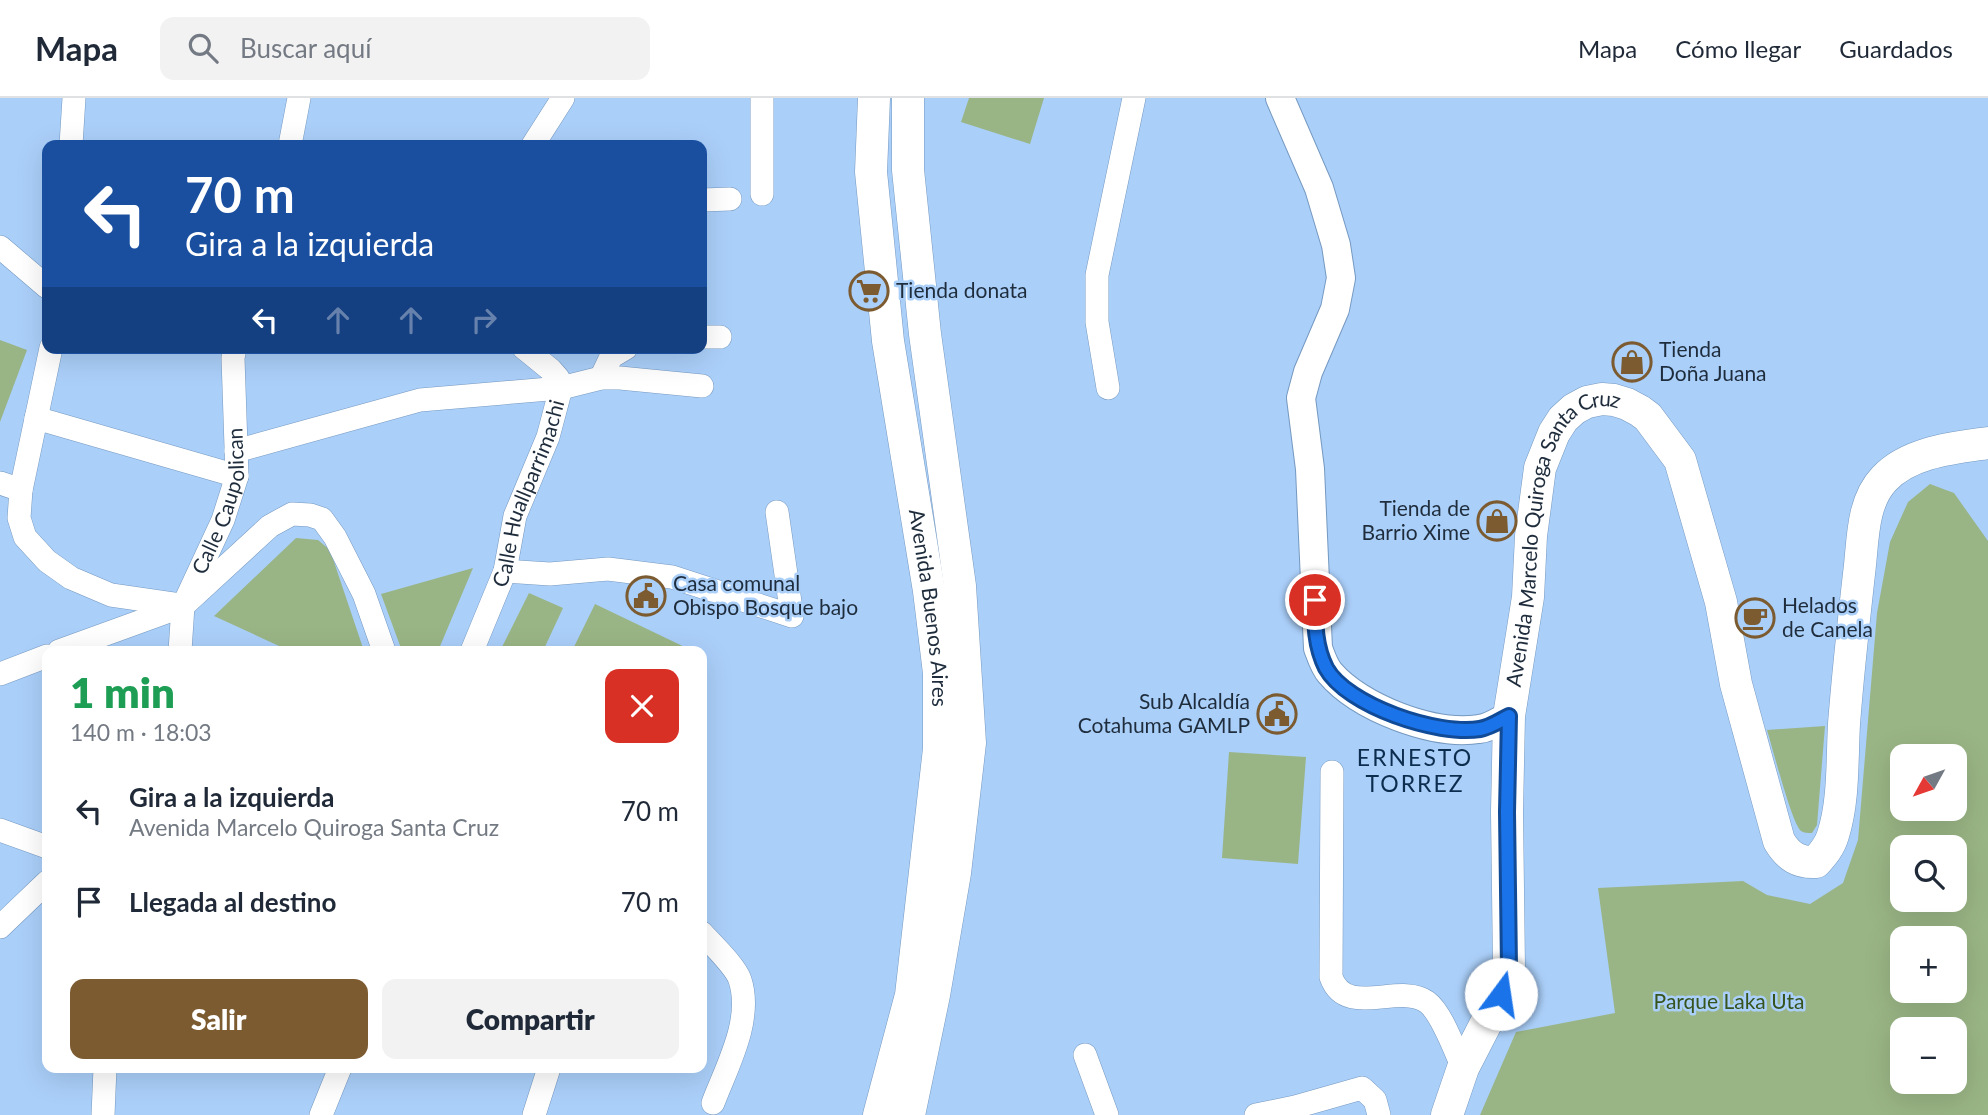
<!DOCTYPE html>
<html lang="es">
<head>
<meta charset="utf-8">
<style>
	body { margin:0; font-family:Lato,sans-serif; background:#f2f2f3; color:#1f2937; height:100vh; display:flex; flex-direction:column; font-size:26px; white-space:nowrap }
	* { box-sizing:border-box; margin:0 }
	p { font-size:23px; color:#747a83 }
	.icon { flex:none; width:38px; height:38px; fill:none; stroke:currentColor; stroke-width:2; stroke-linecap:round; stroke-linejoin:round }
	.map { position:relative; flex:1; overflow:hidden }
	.details { position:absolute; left:42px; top:548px; width:665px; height:427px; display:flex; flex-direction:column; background:#fff; border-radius:14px; box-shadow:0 7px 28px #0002 }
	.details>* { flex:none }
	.guide { position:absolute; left:42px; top:42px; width:665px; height:214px; border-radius:14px; box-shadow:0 7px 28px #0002; background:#1a4fa0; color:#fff; overflow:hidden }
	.needle { width:46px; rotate:230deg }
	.tools { position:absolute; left:1890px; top:646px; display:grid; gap:14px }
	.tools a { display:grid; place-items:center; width:77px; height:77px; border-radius:14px; background:#fff; box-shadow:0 7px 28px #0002; font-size:35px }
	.pin { position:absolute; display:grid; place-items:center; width:60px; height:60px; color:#fff; margin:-30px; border:4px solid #fff; border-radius:50%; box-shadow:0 2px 7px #0007 }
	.me { position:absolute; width:77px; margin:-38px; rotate:14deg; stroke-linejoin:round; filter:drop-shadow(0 0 5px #0008) }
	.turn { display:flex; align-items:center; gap:24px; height:147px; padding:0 28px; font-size:32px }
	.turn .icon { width:91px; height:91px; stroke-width:2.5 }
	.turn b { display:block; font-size:49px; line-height:60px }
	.lanes { display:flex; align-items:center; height:66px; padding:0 28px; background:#0003; justify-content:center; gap:35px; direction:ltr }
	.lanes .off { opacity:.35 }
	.round { display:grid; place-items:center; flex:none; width:74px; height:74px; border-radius:14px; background:#f2f2f3 }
	.summary { display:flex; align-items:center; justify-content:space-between; height:119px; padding:0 28px }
	h1 { font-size:42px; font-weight:800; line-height:52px; color:#1e9e55 }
	.cta { display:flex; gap:14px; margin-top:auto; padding:14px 28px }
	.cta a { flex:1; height:80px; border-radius:14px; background:#7c5b31; color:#fff; font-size:28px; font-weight:800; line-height:80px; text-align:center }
	.cta a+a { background:#f2f2f3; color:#1f2937 }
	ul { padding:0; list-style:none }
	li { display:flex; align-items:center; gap:21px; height:91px; padding:0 28px }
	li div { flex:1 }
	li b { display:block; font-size:26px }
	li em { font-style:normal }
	header { display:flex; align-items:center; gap:42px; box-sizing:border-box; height:98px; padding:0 35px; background:#fff; border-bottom:2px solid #e0e1e3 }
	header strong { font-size:33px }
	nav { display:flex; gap:38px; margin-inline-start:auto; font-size:24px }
	.search { width:490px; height:63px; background:#f2f2f3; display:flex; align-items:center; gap:18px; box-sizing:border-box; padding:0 24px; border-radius:14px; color:#747a83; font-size:26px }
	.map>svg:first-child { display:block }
</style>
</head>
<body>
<header>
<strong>Mapa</strong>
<div class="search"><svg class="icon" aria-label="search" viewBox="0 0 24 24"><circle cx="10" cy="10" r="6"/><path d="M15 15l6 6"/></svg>Buscar aquí</div>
<nav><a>Mapa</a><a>Cómo llegar</a><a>Guardados</a></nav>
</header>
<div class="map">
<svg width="1988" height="1017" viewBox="0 0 1988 1017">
	<rect width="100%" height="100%" fill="#aacff9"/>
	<path fill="#9ab585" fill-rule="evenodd" d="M969 0H1044L1030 46 961 24Z
		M0 242 27 252 0 324Z
		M1930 386 1954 395 1988 443V1017H1480L1516 934 1615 915 1598 790 1743 783 1767 797 1810 806 1843 785 1858 742 1877 515 1890 444 1908 404ZM1955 658V710H1902V658ZM1955 749V802H1902V749ZM1955 840V892H1902V840ZM1955 931V984H1902V931Z
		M296 440 318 442 330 452 364 553H290L214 518Z
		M473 470 438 553H402L381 496Z
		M529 495 563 510 543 553H500Z
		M595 506 693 553H572Z
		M1825 628 1817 727 1812 735C1808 735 1804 735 1801 733 1792 726 1772 648 1767 632Z
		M1229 654 1306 659 1298 766 1222 760Z"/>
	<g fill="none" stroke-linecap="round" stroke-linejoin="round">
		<g stroke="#7599c0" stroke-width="24">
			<g id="minor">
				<path d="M762 0V96"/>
				<path d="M71 47 74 0"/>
				<path d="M290 47 299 0"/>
				<path d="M533 47 563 0"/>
				<path d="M702 102 730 101"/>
				<path d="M0 149 47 189"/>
				<path d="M702 239H720"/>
				<path d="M51 250 21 392 19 420 25 439 47 463 71 480 111 497 180 507"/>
				<path d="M601 280 611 259 626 250"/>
				<path d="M1108 290 1097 224V177L1134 0"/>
				<path d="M36 320 237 378"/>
				<path d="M236 353 420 302 561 290 601 280H620L702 288"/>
				<path d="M0 385 21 392"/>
				<path d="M505 473 550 476 608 471 672 479 792 518 777 414"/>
				<path d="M59 553 183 508 270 428 292 416 310 417 322 421 335 439 364 496 384 553"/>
				<path id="s1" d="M180 553 183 508 223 422 237 378 233 260 235 250"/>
				<path id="s2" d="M472 553 505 473 515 418 548 339 561 290 558 280 551 272 524 250"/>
				<path d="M0 576 47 558"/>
				<path d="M1332 674 1331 879C1346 921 1399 884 1427 904 1442 915 1455 953 1463 970"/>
				<path d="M0 732 47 749"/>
				<path d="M0 829 47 784"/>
				<path d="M702 835C712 846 736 869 740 882 753 922 727 968 713 1005"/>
				<path d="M1085 957 1107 1017"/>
				<path d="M103 1017 105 970"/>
				<path d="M321 1017 340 970"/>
				<path d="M534 1017 549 970"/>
				<path d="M1256 1017 1295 1009 1362 990 1375 1002 1379 1017"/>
			</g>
		</g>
		<g stroke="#7599c0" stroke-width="30">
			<path id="tertiary" d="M1280 0 1319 90 1336 147 1341 180 1335 211 1308 274 1301 300 1310 371 1318 550C1321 558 1324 568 1330 575 1360 610 1433 638 1479 631 1490 630 1499 623 1509 618"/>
		</g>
		<g stroke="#7599c0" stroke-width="33">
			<g id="secondary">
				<path id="s3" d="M874 0 871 74 888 243 929 493 939 575V651L911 897 879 1017"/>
				<path d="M908 0V72L925 236 960 488 970 645 955 775 934 897 909 1017"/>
				<path id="s4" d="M1447 1017 1463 970 1501 896 1509 870 1507 714 1509 618 1528 499 1531 438 1540 370 1554 335 1563 321 1574 311 1587 304 1602 301 1614 302 1627 306 1640 313 1648 319 1680 362 1721 504 1736 586 1779 743C1788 758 1798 765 1816 764 1823 756 1830 748 1833 737 1844 703 1842 662 1844 626 1848 573 1854 520 1860 467 1863 438 1863 403 1884 381 1909 354 1953 350 1988 345"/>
			</g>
		</g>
		<use href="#minor" stroke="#fff" stroke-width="23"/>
		<use href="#tertiary" stroke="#fff" stroke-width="28"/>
		<use href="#secondary" stroke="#fff" stroke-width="32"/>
	</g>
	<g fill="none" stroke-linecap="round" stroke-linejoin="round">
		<g stroke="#114b97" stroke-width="18">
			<path id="route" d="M1315 502C1315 526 1315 548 1326 570 1347 608 1438 638 1480 631 1491 629 1499 623 1509 618L1507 714 1509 870 1501 896"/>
		</g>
		<use href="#route" stroke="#1a73e8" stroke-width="12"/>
	</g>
	<defs>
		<g id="supermarket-ring" transform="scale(2.0125)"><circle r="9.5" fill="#aacff9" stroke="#7c5b31" stroke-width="1.5"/><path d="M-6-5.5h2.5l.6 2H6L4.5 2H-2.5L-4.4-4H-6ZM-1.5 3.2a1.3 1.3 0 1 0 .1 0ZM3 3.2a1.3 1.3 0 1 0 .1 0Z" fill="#7c5b31"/></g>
		<g id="shop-ring" transform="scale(2.0125)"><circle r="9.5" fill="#aacff9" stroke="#7c5b31" stroke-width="1.5"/><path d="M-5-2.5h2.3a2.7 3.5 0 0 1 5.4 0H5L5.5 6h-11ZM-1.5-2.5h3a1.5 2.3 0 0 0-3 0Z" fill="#7c5b31"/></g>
		<g id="civic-ring" transform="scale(2.0125)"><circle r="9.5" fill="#aacff9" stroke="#7c5b31" stroke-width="1.5"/><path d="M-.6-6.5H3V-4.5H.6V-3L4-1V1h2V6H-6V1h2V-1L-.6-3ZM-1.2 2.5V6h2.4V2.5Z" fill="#7c5b31"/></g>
		<g id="cafe-ring" transform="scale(2.0125)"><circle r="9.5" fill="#aacff9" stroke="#7c5b31" stroke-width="1.5"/><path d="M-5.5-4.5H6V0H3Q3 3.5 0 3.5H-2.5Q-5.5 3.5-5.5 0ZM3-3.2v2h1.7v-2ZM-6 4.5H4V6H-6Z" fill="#7c5b31"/></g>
	</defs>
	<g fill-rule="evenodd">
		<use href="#supermarket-ring" x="869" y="193"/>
		<use href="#shop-ring" x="1632" y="264"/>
		<use href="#shop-ring" x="1497" y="423"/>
		<use href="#civic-ring" x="646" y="498"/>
		<use href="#cafe-ring" x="1755" y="520"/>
		<use href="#civic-ring" x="1277" y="616"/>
	</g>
	<g text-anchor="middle" stroke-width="5" stroke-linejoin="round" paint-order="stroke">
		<g font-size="21" fill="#1e2c3c" stroke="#aacff9" text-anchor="start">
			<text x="896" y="200">Tienda donata</text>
			<text x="1659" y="259">Tienda<tspan x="1659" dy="24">Doña Juana</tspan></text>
			<text x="1470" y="418" text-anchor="end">Tienda de<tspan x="1470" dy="24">Barrio Xime</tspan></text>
			<text x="673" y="493">Casa comunal<tspan x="673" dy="24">Obispo Bosque bajo</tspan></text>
			<text x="1782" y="515">Helados<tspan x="1782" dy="24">de Canela</tspan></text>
			<text x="1250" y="611" text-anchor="end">Sub Alcaldía<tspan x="1250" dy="24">Cotahuma GAMLP</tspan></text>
		</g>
		<g font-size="21" fill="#1e2c3c" stroke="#aacff9">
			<text dy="7" stroke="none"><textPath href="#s2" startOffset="168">Calle Huallparrimachi</textPath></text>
			<text dy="7" stroke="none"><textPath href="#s1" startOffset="158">Calle Caupolican</textPath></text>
			<text dy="7" stroke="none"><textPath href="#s4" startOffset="611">Avenida Marcelo Quiroga Santa Cruz</textPath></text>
			<text dy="7" stroke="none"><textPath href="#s3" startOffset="514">Avenida Buenos Aires</textPath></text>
		</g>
		<g font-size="21" fill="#38541d" stroke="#aacff9">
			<text x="1729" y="911">Parque Laka Uta</text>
		</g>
		<g font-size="23" letter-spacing="2" fill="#0c2d4e" stroke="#aacff9">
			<text x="1415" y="668">ERNESTO<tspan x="1415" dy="26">TORREZ</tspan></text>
		</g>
	</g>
</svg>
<div class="tools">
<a><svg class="needle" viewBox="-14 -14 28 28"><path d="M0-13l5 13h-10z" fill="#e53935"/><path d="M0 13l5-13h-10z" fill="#747a83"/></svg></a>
<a><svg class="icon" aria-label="search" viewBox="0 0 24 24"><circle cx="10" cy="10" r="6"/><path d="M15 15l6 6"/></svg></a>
<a>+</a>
<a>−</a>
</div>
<div class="pin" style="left:1315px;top:502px;background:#d93025"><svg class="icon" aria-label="arrive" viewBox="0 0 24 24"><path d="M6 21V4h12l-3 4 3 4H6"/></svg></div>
<svg class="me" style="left:1501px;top:896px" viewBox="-20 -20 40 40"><circle r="19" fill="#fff"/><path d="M0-13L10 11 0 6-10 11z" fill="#1a73e8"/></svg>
<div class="guide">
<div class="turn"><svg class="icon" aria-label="left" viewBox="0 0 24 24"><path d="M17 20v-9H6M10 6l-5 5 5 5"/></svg><div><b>70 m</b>Gira a la izquierda</div></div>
<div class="lanes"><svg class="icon" aria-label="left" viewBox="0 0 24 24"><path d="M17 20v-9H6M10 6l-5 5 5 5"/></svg><svg class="icon off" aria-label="ahead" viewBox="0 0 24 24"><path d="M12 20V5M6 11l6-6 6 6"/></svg><svg class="icon off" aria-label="ahead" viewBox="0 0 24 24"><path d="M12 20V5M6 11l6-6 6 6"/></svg><svg class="icon off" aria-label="right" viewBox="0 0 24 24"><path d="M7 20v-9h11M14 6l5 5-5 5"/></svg></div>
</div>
<section class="details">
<div class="summary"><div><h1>1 min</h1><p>140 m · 18:03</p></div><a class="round" style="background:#d93025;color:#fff"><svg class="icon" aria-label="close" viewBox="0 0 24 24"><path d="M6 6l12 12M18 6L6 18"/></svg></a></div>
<ul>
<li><svg class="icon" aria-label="left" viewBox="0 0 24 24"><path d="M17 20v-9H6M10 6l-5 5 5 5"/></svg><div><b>Gira a la izquierda</b><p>Avenida Marcelo Quiroga Santa Cruz</p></div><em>70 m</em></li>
<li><svg class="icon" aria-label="arrive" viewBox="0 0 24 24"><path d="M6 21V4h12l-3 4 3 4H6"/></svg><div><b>Llegada al destino</b></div><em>70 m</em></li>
</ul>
<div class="cta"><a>Salir</a><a>Compartir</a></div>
</section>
</div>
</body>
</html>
